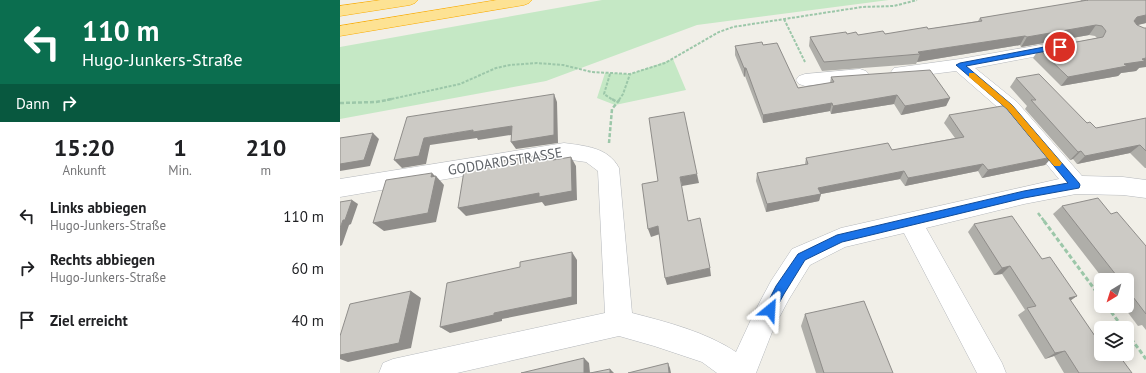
<!DOCTYPE html>
<html lang="de">
<head>
<meta charset="utf-8">
<style>
	body { margin:0; font-family:"PT Sans",sans-serif; background:#f2f2f2; color:#202124; height:100vh; display:flex; flex-direction:column; font-size:15px; white-space:nowrap }
	* { box-sizing:border-box; margin:0 }
	p { font-size:13px; color:#757577 }
	.icon { flex:none; width:22px; height:22px; fill:none; stroke:currentColor; stroke-width:2; stroke-linecap:round; stroke-linejoin:round }
	.map { position:relative; flex:1; overflow:hidden }
	.panel { display:flex; flex-direction:column; background:#fff; width:340px }
	.panel>* { flex:none }
	.banner { background:#0b6e4f; color:#fff; overflow:hidden }
	.needle { width:26px; rotate:218deg }
	.buttons { position:absolute; left:754px; top:273px; display:grid; gap:8px }
	.buttons a { display:grid; place-items:center; width:40px; height:40px; border-radius:6px; background:#fff; box-shadow:0 2px 10px #0003; font-size:20px }
	.pin { position:absolute; display:grid; place-items:center; width:34px; height:34px; color:#fff; margin:-17px; border:2px solid #fff; border-radius:50%; box-shadow:0 1px 4px #0007 }
	.me { position:absolute; width:44px; margin:-22px; rotate:27deg; stroke-linejoin:round; filter:drop-shadow(0 0 3px #0008) }
	.turn { display:flex; align-items:center; gap:14px; height:84px; padding:0 16px; font-size:18px }
	.turn .icon { width:52px; height:52px; stroke-width:2.5 }
	.turn b { display:block; font-size:28px; line-height:34px }
	.then { display:flex; align-items:center; height:38px; padding:0 16px; background:#0003; gap:8px; font-size:15px }
	.eta { display:flex; justify-content:space-evenly; align-items:center; height:68px; text-align:center }
	.eta b { font-size:24px; font-weight:600; line-height:28px }
	ul { padding:0; list-style:none }
	li { display:flex; align-items:center; gap:12px; height:52px; padding:0 16px }
	li div { flex:1 }
	li b { display:block; font-size:15px }
	li em { font-style:normal }
	main { display:flex; flex:1; min-height:0 }
	.map>svg:first-child { display:block }
</style>
</head>
<body>
<main>
<section class="panel">
<div class="banner">
<div class="turn"><svg class="icon" aria-label="left" viewBox="0 0 24 24"><path d="M17 20v-9H6M10 6l-5 5 5 5"/></svg><div><b>110 m</b>Hugo-Junkers-Straße</div></div>
<div class="then">Dann<svg class="icon" aria-label="right" viewBox="0 0 24 24"><path d="M7 20v-9h11M14 6l5 5-5 5"/></svg></div>
</div>
<div class="eta">
<div><b>15:20</b><p>Ankunft</p></div>
<div><b>1</b><p>Min.</p></div>
<div><b>210</b><p>m</p></div>
</div>
<ul>
<li><svg class="icon" aria-label="left" viewBox="0 0 24 24"><path d="M17 20v-9H6M10 6l-5 5 5 5"/></svg><div><b>Links abbiegen</b><p>Hugo-Junkers-Straße</p></div><em>110 m</em></li>
<li><svg class="icon" aria-label="right" viewBox="0 0 24 24"><path d="M7 20v-9h11M14 6l5 5-5 5"/></svg><div><b>Rechts abbiegen</b><p>Hugo-Junkers-Straße</p></div><em>60 m</em></li>
<li><svg class="icon" aria-label="arrive" viewBox="0 0 24 24"><path d="M6 21V4h12l-3 4 3 4H6"/></svg><div><b>Ziel erreicht</b></div><em>40 m</em></li>
</ul>
</section>
<div class="map">
<svg width="806" height="373" viewBox="0 0 806 373">
	<rect width="100%" height="100%" fill="#f1efe8"/>
	<path fill="#c5e8c5" d="M262 0H549L357 25 206 81 0 119V47Z
		M333 59 346 90 275 105 257 98 265 73 290 74Z"/>
	<g fill="none" stroke-linecap="round" stroke-linejoin="round">
		<g stroke="#b5b8bc" stroke-width="1">
			<path id="minor" d="M728 40 734 41 736 45 734 49 635 68 677 102 742 176 783 177 806 180V198L783 195 736 194 684 204 586 228 662 363 666 373H637L564 233 505 247 470 265 449 299 434 327 416 373H377L362 362 314 346 279 336 117 373H39L43 363 53 359 265 313 258 171 246 162 224 159 0 197V179L224 143C245 146 268 147 279 168L292 313C327 322 366 332 396 352L415 311 431 281 452 249 501 228 719 179 663 112 616 71 560 78 554 76 551 72 554 68 620 59Z
				M520 69 526 71 529 75 526 79 465 86 459 84 456 80 459 76 465 74Z"/>
		</g>
		<g stroke="#f9ab00" stroke-width="1">
			<path id="highway" d="M41 0H78L75 3 70 5 0 16V6Z
				M157 0H192L189 3 184 5 0 36V26Z"/>
		</g>
		<path stroke="#9cc7a9" stroke-width="2" stroke-dasharray="3 1.5" stroke-linecap="butt" d="M444 19 465 62
			M270 74 264 94 273 100
			M47 100 120 84 156 68 170 65 197 63 223 65 252 72 290 74 325 63 379 32 393 27 522 7 554 6 577 0
			M279 100 283 94 290 74"/>
		<path stroke="#9cc7a9" stroke-width="2.5" stroke-dasharray="4 2" stroke-linecap="butt" d="M272 99 277 102
			M0 103 36 102 52 99
			M269 143 272 109 280 99
			M698 213 705 222"/>
		<path stroke="#9cc7a9" stroke-width="3" stroke-dasharray="4.5 2.5" stroke-linecap="butt" d="M704 221 761 298
			M767 306 783 328
			M787 333 806 359"/>
		<use href="#minor" fill="#fff" fill-rule="evenodd"/>
		<use href="#highway" fill="#fde293" fill-rule="evenodd"/>
	</g>
	<path fill="#afaea9" d="M741 0H806V23L796 25 799 68 796 71 781 73 778 76 721 86 693 58 699 49 757 38 755 36 749 35 681 47 680 45 577 62 576 64 482 71 469 46 470 37 507 34 518 35 545 34 588 29 638 21 640 18 740 2Z
		M423 45 458 88 490 83 491 77 610 98 606 106 561 115 554 104 491 114 490 111 423 123 405 76 404 77 395 55V46Z
		M676 78 756 128 806 118V168H805L790 153 737 164 733 159 730 160 685 109 687 106 670 87Z
		M609 115 712 157 705 165 642 178 638 171 565 186 560 179 481 194 479 201 426 212 416 181 417 173 465 164 466 158 552 150 615 138 604 123Z
		M722 206 806 246V330L802 325 798 326 783 306H787V280H764L713 214Z
		M634 224 702 259 737 296 730 300 759 342 792 373H724L714 356 705 359 678 315 685 310 662 274 654 275 628 232Z
		M465 314 553 373H476L461 326Z"/>
	<path fill="#8f8d8a" d="M806 15V23L790 27 797 17Z
		M756 25 749 35 681 47 687 37Z
		M685 36 680 45 577 62 580 54 578 52Z
		M806 58V67L799 68 796 71 781 73 778 76 721 86 728 77 784 64Z
		M404 68H406L405 76 404 77Z
		M214 94 217 102 218 143 176 149 171 142Z
		M557 95 554 104 491 114 493 106Z
		M610 98 606 106 561 115 565 106Z
		M492 103 490 111 423 123V115Z
		M172 126 177 134 138 140 137 138 90 145 86 164 62 168 54 160 84 138 133 130Z
		M33 133 39 139 30 166 0 171V164Z
		M800 145 790 153 737 164 745 156Z
		M741 151 733 159 730 160 738 152Z
		M213 153 218 162 213 160Z
		M231 157 236 166 237 200 205 206 202 202 126 216 118 208Z
		M712 157 705 165 642 178 648 170Z
		M643 164 638 171 565 186 568 178Z
		M564 171 560 179 481 194 479 201 426 212 427 204 478 188Z
		M92 173 96 177V176L104 185 96 222 44 231 33 223 91 177Z
		M357 174 359 183 342 186 340 177Z
		M12 200 18 204 11 224 9 225 2 245 0 246V228L3 220Z
		M318 226 320 234 311 237 308 229Z
		M232 252 237 260V304L162 319V321L110 333 100 327 154 313Z
		M670 266 662 274 654 275 662 268Z
		M370 268 371 276 327 285 325 278Z
		M71 291 81 298 71 348 8 362 0 359V355Z
		M737 296 727 303 729 298Z
		M725 351 714 356 705 359 715 353Z
		M244 358 249 363 250 373H244Z
		M328 363 330 368 331 373H329Z
		M270 369 274 373H270Z"/>
	<path fill="#cccac5" stroke="#8f8d8a" d="M747 0H806V15L797 17 794 21 797 25 804 28H806V58L802 59 805 61 784 64 787 66 728 77 699 49 763 37 766 31 762 26 756 25 687 37 685 36 578 52 580 54 484 62 470 37 506 32 507 34 516 32 518 35 543 31 545 34 587 27 588 29 642 21 640 18 748 0Z
		M422 42 423 45 437 43 458 88 494 82 491 77 590 70 610 98 565 106 557 95 493 106 492 103 423 115 406 68H404L395 46Z
		M699 74 747 123 750 122 756 128 806 118V151L800 145 745 156 741 151 738 152 691 100H696L676 78Z
		M214 94V135L171 142 172 126 133 132V130L84 138 79 156 54 160 67 117Z
		M668 105 712 157 648 170 643 164 568 178 564 171 478 188 481 194 427 204 417 173 468 164 466 158 548 143 552 150 624 137 609 115Z
		M344 112 357 174 340 177 348 221 360 218 370 268 325 278 318 226 308 229 302 184 318 181 309 118Z
		M33 133 24 160 0 164V138Z
		M213 153V160L231 157 232 191 199 197V193L118 208 124 171 156 166V162Z
		M92 173 91 177 96 176 88 213 33 223 46 180Z
		M758 198 771 214 777 212 806 246V314L787 289V280H780L722 206Z
		M12 200 5 220H3L0 228V202Z
		M672 216 702 259 710 257 737 296 729 298 759 342 761 341V354H778L792 373H739L725 351 715 353 687 308 696 306 670 266 662 268 634 224Z
		M232 252V297L154 313V315L100 327 107 283 180 267V262Z
		M71 291 59 343 0 355V336L10 304Z
		M524 301 553 373H484L465 314Z
		M244 358V373H181Z
		M328 363 329 373H288Z
		M270 369V373H250Z"/>
	<path fill="#1a73e8" stroke="#114b97" d="M720 44 724 47 723 48 626 66 672 105 739 183 740 185 739 188 684 198 502 242 465 260 444 294 433 314 430 315 426 314 424 310 436 286 458 254 497 235 684 191 728 183 667 109 616 65 620 63Z"/>
	<path fill="#f59e0b" d="M629 73H634L672 105 720 161 722 163 720 166H714L667 109 629 77Z"/>
	<g text-anchor="middle" stroke-width="3" stroke-linejoin="round" paint-order="stroke">
		<g font-size="14" fill="#5f6368" stroke="#fff">
			<text transform="translate(165 161) rotate(-9)" y="5">GODDARDSTRASSE</text>
		</g>
	</g>
</svg>
<div class="buttons">
<a><svg class="needle" viewBox="-14 -14 28 28"><path d="M0-13l5 13h-10z" fill="#e53935"/><path d="M0 13l5-13h-10z" fill="#757577"/></svg></a>
<a><svg class="icon" aria-label="layers" viewBox="0 0 24 24"><path d="M12 4l9 5-9 5-9-5zM3 14l9 5 9-5"/></svg></a>
</div>
<div class="pin" style="left:720px;top:47px;background:#d93025"><svg class="icon" aria-label="arrive" viewBox="0 0 24 24"><path d="M6 21V4h12l-3 4 3 4H6"/></svg></div>
<svg class="me" style="left:430px;top:310px" viewBox="-20 -20 40 40"><path d="M0-17L14 15 0 8-14 15z" fill="#1a73e8" stroke="#fff" stroke-width="4"/></svg>
</div>
</main>
</body>
</html>
